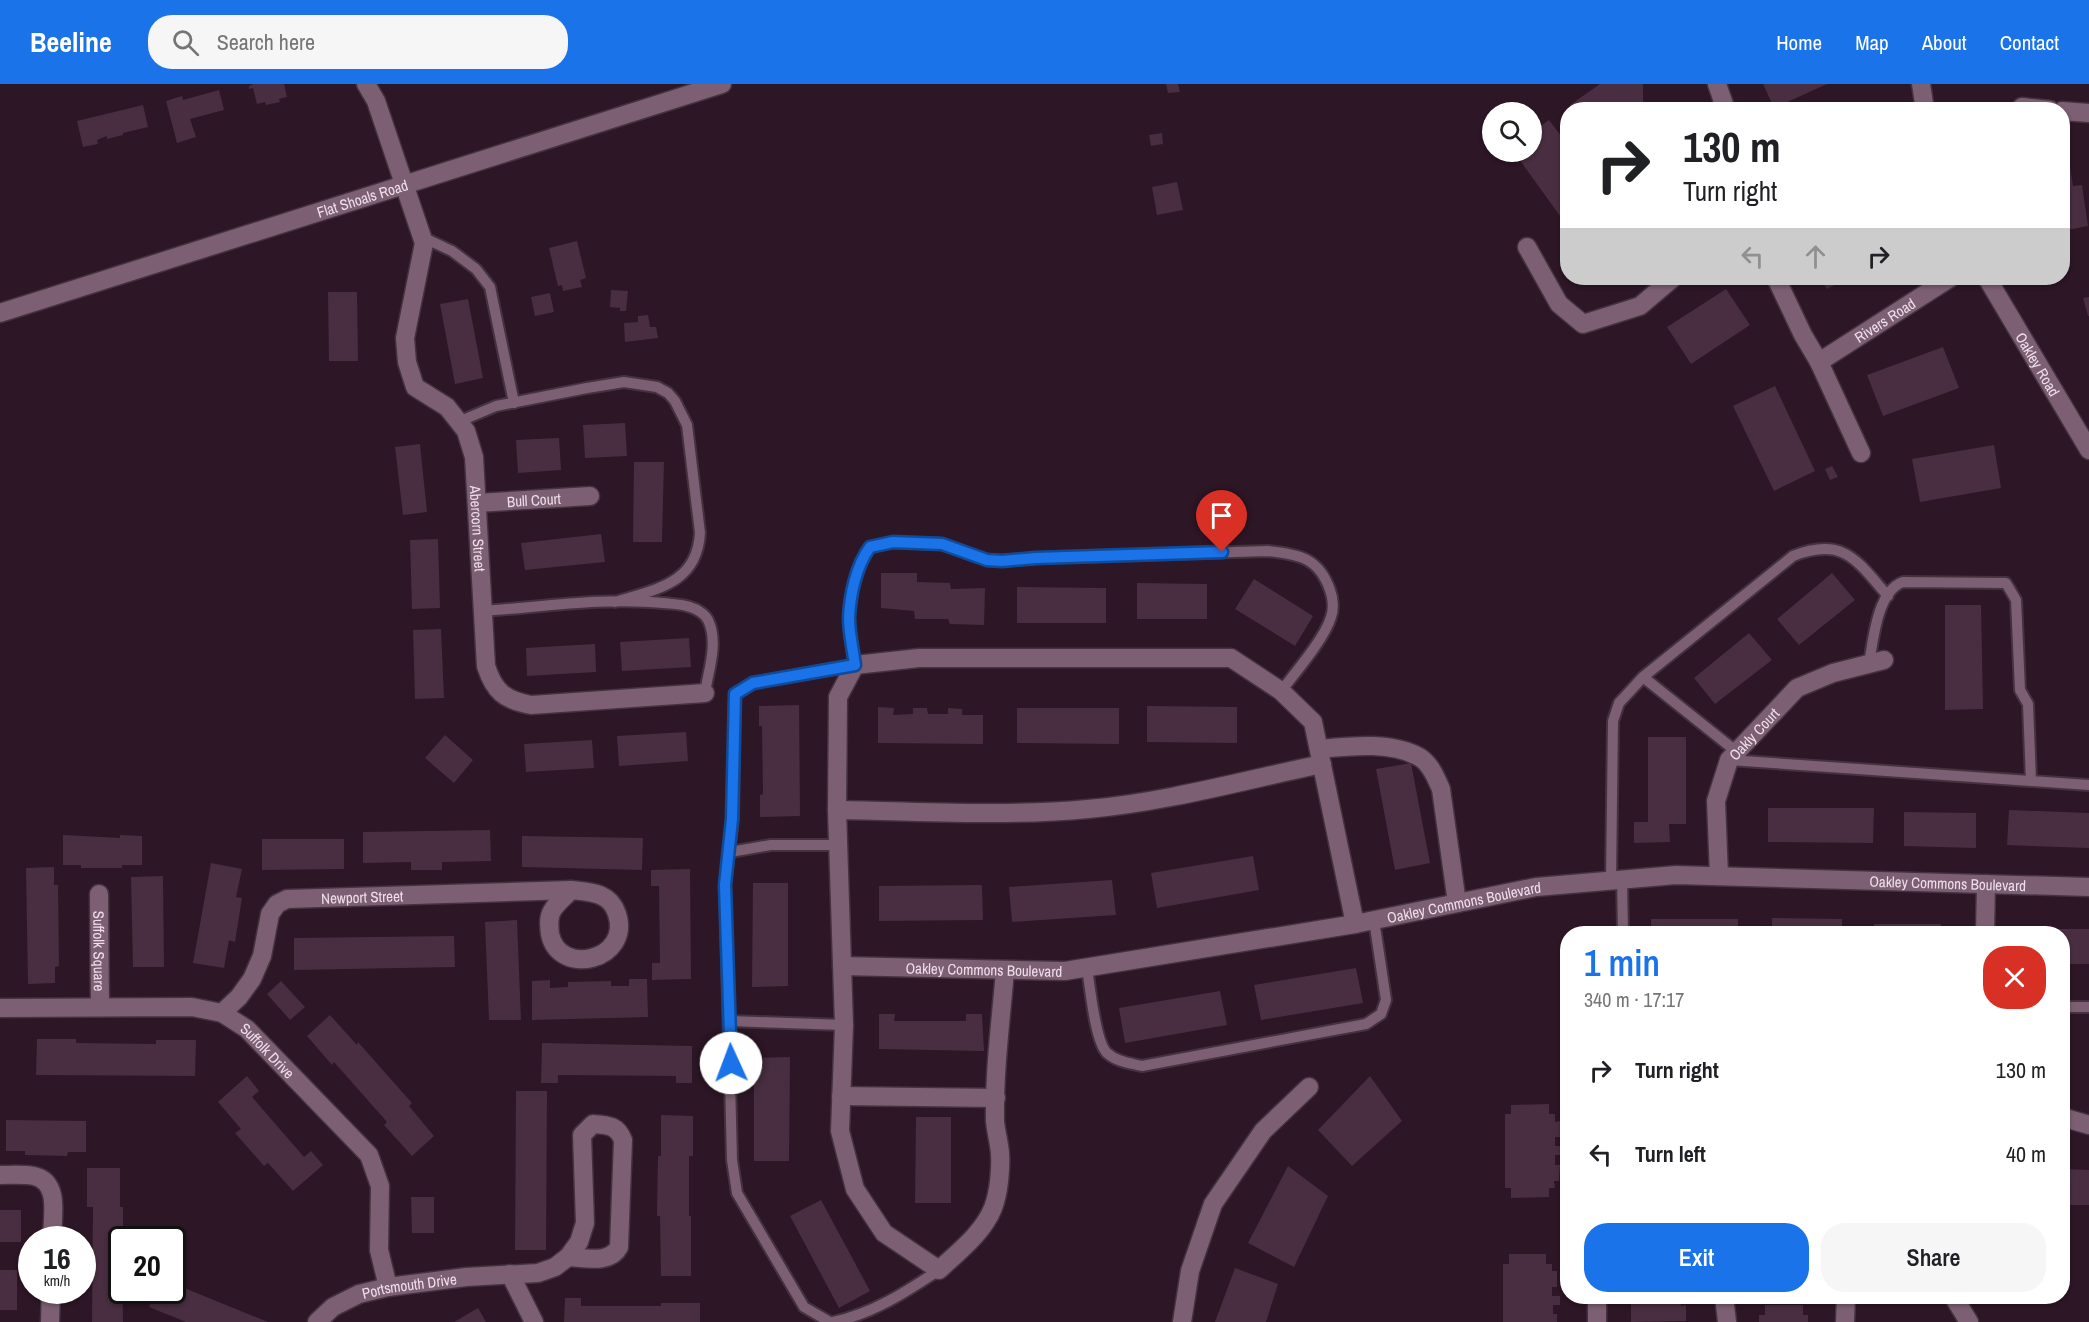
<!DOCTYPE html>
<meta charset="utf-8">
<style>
body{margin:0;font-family:"Archivo Narrow",sans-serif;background:#f6f6f6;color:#202124;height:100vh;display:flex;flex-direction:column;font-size:22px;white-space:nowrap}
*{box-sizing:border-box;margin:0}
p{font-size:20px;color:#757577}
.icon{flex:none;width:33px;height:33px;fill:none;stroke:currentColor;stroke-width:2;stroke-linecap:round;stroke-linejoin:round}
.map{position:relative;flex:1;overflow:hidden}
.side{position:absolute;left:1560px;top:842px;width:510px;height:378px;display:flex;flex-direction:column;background:#fff;border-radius:24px;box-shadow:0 2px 4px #0004}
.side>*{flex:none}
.top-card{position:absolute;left:1560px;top:18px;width:510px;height:183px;border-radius:24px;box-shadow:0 2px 4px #0004;background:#fff;color:#202124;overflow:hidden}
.buttons{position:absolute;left:1482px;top:18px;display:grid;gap:12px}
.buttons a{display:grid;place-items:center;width:60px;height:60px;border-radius:50%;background:#fff;box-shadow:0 2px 4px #0004;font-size:30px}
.speed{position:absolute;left:18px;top:1142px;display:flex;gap:12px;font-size:30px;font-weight:700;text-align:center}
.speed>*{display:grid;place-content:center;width:78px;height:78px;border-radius:50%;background:#fff;box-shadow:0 2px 4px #0004;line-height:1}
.speed small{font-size:15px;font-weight:400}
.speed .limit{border:3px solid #111;border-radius:9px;background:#fff;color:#111}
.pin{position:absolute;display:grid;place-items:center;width:51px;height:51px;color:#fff;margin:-62px -26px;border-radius:50% 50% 50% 0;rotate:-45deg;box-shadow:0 0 6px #0007}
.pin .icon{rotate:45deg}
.me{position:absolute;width:66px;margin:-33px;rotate:358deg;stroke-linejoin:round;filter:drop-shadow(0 0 4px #0008)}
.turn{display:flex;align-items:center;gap:21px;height:126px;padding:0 24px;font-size:27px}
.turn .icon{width:78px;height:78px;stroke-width:2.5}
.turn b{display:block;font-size:42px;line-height:51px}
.lanes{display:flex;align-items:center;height:57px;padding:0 24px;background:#0003;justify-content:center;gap:30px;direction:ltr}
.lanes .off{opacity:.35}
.round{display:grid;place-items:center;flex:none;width:63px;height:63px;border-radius:24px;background:#f6f6f6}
.headline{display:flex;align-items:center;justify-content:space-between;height:102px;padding:0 24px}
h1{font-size:36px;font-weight:600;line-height:45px;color:#1a73e8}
.button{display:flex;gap:12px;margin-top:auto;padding:12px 24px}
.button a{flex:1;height:69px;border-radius:24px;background:#1a73e8;color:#fff;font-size:24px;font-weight:600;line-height:69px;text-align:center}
.button a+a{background:#f6f6f6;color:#202124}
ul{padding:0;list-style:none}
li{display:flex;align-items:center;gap:18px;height:84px;padding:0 24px}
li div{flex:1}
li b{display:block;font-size:22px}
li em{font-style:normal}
header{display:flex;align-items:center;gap:36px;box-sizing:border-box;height:84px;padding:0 30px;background:#1a73e8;color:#fff}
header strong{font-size:28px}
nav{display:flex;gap:33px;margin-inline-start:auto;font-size:21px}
.search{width:420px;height:54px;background:#f6f6f6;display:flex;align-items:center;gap:15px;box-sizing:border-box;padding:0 21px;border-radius:24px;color:#757577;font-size:22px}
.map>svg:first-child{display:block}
</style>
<header>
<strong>Beeline</strong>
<div class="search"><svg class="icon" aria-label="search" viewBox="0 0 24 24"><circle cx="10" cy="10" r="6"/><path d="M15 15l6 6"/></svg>Search here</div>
<nav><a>Home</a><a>Map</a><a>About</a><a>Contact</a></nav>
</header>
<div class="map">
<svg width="2089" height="1238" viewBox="0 0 2089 1238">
<rect width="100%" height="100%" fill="#2d1626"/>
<path fill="#482e40" d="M253,0H284L287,13L279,15L280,18L266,21L265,18L257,20L253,4L249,5V2Z
M1166,0H1178L1180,8L1168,9Z
M1600,0H1643V26H1573L1570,21Z
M1763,0H1827L1774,24Z
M219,6L224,26L190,35L196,53L177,59L166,17L182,12L183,16Z
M143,21L148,43L123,49V51L107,55V52L97,56L98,60L83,63L77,37Z
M1549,36L1568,61V126L1560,132L1514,68H1532V48Z
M1162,49L1163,60L1151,62L1149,51Z
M2062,64H2067L2073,102L2082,101L2088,142L2062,147Z
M1177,98L1183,126L1157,131L1152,103Z
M577,157L586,194L580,196L582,203L563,207L562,201L558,202L549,164Z
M1820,194H1847L1827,205Z
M1726,205L1750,241L1691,280L1667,243Z
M611,206L628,207L626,227H620V224L610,223Z
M328,208H357L358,277H329Z
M550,209L554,228L535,232L531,213Z
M2089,213V232H2088L2083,214Z
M468,215L483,294L455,300L440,220Z
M648,231L650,243H656L658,254L625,258L624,239L638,238V232Z
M1943,263L1959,304L1883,332L1867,291Z
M1775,302L1815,387L1774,407L1733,322Z
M625,339L627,372L585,374L583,341Z
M559,354L561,386L518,389L516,356Z
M420,360L427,428L403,431L395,363Z
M1994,361L2001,404L1920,418L1912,375Z
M634,378H664L662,458H633Z
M1832,382L1838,393L1830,396L1825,385Z
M601,450L605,478L525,486L521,459Z
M438,455L440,524L412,525L410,456Z
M881,489H917V498L950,499L951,505L985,504L984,541L950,540L948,535H915L914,527L881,524Z
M1832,489L1855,516L1799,561L1777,535Z
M1254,495L1313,532L1295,562L1235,525Z
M1137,499L1207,500V535H1137Z
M1017,503L1106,504V539H1017Z
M1945,521H1981L1983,625L1945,626Z
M441,545L444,614L415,615L413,546Z
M1749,549L1772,576L1715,620L1694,594Z
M689,554L691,583L622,587L620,558Z
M595,560L596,588L527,592L526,564Z
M799,621L800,732L760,733V711L763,710L762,642H759V622Z
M1147,622L1237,623V659L1147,658Z
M878,623L894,624L893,631L913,630V624H927L928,630H948V624L962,625V631H983V660L878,659Z
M1017,624H1119V660L1017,659Z
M686,648L688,677L619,682L617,652Z
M445,651L473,676L454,699L425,674Z
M1648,653H1686V740H1669L1670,758L1634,759V738H1648Z
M592,656L594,684L526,688L524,660Z
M1411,679L1430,779L1395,786L1376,685Z
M1768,724H1874L1873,759L1768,758Z
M2009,726L2089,729V764L2007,761Z
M1904,728L1976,729V764L1904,762Z
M490,746L491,777L442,778V786H411V778L363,779V748Z
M63,751L120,754V751L142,752V781H122V784H81V781H63Z
M522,752L643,754L642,786L522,783Z
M262,755H344V785L262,786Z
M1253,772L1259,806L1157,824L1151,789Z
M211,779L242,785L236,813L242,814L235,858L229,856L224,884L193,879Z
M54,783V801H58L59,882L55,883V899L28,900L26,784Z
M690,785L691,895L652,896V879H660L659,802H651V786Z
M163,792L164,883H133L131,793Z
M1112,796L1116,831L1012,838L1009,803Z
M753,799H788V902L752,903Z
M982,801L983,836L879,837V802Z
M1772,834L1842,835V849H1772Z
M1651,835H1738V849H1651Z
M517,836L521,936H489L485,838Z
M1874,840H1941V849H1874Z
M2027,845H2089V880H2062V849H2027Z
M454,852L455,883L294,886V854Z
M1356,884L1363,919L1261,936L1254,901Z
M629,895H647L648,933L532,936V897L550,896V904L568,903V898L611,897V902H629Z
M281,897L305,923L290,936L267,910Z
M1220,907L1227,941L1125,959L1119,924Z
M879,930H895L894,937H966V930H982L984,967L879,965Z
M330,931L357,961L358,958L412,1019L409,1022L434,1052L412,1072L384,1041L387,1038L334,978L332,981L307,952Z
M37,955H76V959L156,960V956H196L195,992L36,991Z
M542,959L692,962V999H676V992L558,991V999H541Z
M790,973L789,1077H754V974Z
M247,992L259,1007L252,1013L304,1073L311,1067L323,1081L293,1107L268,1079L264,1082L235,1049L241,1045L218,1018Z
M1370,992L1402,1037L1352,1082L1318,1046Z
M516,1007H547L546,1166H515Z
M1549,1020V1030H1555V1038L1560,1037V1053H1555V1062H1563V1071H1555V1081H1560L1559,1097H1554L1555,1104H1549V1113L1511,1114V1104H1505V1030H1511V1021Z
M661,1031L693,1032V1072H689V1132H691V1192H661L660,1132H657L658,1072H661Z
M916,1033H951V1119H915Z
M6,1036L86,1037V1068H68L67,1072L25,1071V1067H6Z
M1288,1082L1328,1112L1294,1183L1248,1159Z
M87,1084H120V1123H123V1155H122L123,1238H92L93,1123H87Z
M2062,1085L2089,1086V1121H2062Z
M411,1113H434V1149H412Z
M821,1116L870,1207L839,1224L790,1132Z
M0,1126H21V1158H0Z
M1509,1170H1546V1180H1552V1187H1557V1203H1552V1212H1560V1221H1553V1230H1557V1238H1503V1180H1509Z
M1235,1184L1278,1200L1266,1238H1215Z
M0,1186H17V1226H0Z
M172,1199L268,1238H186L149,1223L156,1206H172Z
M1637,1212H1675V1214H1681V1222L1686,1221V1237L1631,1238V1214H1637Z
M565,1214H581V1222H661V1219H700V1238H564Z
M1765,1221H1803V1231H1808V1238H1759V1231H1765Z
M478,1224L486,1238H454Z"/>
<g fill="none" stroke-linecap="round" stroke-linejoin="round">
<g stroke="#44323f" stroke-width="14">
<path id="service" d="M422,153L452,167L476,185L490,203L514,319
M458,338L496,322L587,304L624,298L657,303L668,309L675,317L687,341L700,449C697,500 656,505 615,518
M483,527C542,523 604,513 663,519C672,520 682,520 690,523C697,525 705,530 708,536C719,559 708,587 705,609
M1869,580C1873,557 1877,507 1903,498L2006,499L2016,516L2020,606L2028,620L2031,697
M1643,593L1737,668
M1729,676L2089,701
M730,768L771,761H838
M1611,796L1613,637L1619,619L1643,593L1793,472C1844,452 1857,477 1888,512
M1622,796L1623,849
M1087,884C1090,902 1095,958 1107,969C1117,978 1130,979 1142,982L1366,940L1381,930L1386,916L1374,836
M2062,923H2089
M730,937L844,941
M830,1238L804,1223L737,1109L732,1076L725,801L733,735L735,610L753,599L855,581C853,566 849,549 849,534C850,511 856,482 870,463L893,458L942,460L987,476L1003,477L1036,474L1268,467C1299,470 1319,474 1330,506C1333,514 1334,525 1331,533C1325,554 1295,589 1281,607
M833,1238C872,1230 906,1208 939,1186"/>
</g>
<g stroke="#44323f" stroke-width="21">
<g id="minor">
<path id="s1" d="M366,0L376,17L424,159L405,254L407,278L415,303L447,323L466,347L474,373L486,582C494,607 504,616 531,621L705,609"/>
<path d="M1717,0L1726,26"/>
<path d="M1921,0L1925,26"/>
<path d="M2022,23L2050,26"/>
<path d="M2062,27L2089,29"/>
<path d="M1527,163L1559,220L1583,240L1640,222L1673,194"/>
<path d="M1776,194L1803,251L1819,278L1861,369"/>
<path id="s2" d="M1987,194L2089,366"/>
<path id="s3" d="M1819,278L1950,194"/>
<path id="s4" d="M477,419L590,412"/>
<path d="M1319,665C1350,662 1393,657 1421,674C1431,681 1436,694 1441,705L1457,819"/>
<path d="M837,726C920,727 1005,733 1088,725C1167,718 1245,696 1322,680"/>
<path id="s5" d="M1719,792L1716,717L1729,676L1797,604L1833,589L1884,576"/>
<path d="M571,806C590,808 610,808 617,830C632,876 559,894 550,850C549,842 548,834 552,827C556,819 566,812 571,806Z"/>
<path id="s6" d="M99,810L100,923"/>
<path d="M1985,849L1986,800"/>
<path id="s7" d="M842,882L1065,887L1355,840L1536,803L1676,791L2089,803"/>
<path d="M1005,886C1001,936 994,987 995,1037C996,1048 999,1058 1000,1069C1001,1085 999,1108 993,1124C983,1149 958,1168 939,1186L884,1149L855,1105L840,1047L844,941L837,726L838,613L855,581L919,574H1231L1281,607L1313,638L1355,840"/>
<path id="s8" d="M0,924L192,923L222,929L247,945L369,1071L380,1102L379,1166L388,1203"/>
<path id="s9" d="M222,929L239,913L252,895L262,872L270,830L277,820L287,815L571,806"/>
<path d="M841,1012L996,1014"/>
<path d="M2062,1033L2089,1041"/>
<path d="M593,1040C608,1041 617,1041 623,1056L619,1163C610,1180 586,1174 568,1173L579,1158L585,1139L582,1051Z"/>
<path d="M0,1091C11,1091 23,1090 34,1092C61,1098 52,1134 52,1155"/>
<path d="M510,1190L534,1238"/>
<path d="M1597,1212V1238"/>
<path d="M1724,1212L1727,1238"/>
<path d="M1953,1212L1969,1238"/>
<path d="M50,1238L51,1206"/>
<path id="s10" d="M317,1238L333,1223L359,1210L388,1203L466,1193L538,1189L555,1183L568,1173"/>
<path d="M1182,1238L1190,1187L1213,1120L1263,1047L1309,1003"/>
<path d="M1845,1238L1846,1212"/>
</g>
</g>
<g stroke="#44323f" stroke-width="21">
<g id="tertiary">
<path id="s11" d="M0,229L722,0"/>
</g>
</g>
<use href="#service" stroke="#7c5f72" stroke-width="10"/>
<use href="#minor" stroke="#7c5f72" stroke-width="18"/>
<use href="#tertiary" stroke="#7c5f72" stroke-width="18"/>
</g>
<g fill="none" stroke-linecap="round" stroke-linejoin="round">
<g stroke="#114b97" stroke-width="15">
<path id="route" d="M731,979L725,801L732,735L735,610L753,599L855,581C853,566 849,549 849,534C850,511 856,482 870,463L893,458L942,460L987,476L1002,477L1036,474L1222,468"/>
</g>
<use href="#route" stroke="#1a73e8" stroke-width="10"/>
</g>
<g text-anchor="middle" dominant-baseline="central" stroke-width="4.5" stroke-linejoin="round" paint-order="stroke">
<g font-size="15" fill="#efdee9" stroke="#2d1626">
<text stroke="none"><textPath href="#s11" startOffset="380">Flat Shoals Road</textPath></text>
<text stroke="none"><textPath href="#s3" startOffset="78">Rivers Road</textPath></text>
<text stroke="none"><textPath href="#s2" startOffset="100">Oakley Road</textPath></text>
<text stroke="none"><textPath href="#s4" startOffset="57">Bull Court</textPath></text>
<text stroke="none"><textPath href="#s1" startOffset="484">Abercorn Street</textPath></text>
<text stroke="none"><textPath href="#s5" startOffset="154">Oakly Court</textPath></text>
<text stroke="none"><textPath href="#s7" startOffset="1114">Oakley Commons Boulevard</textPath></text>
<text stroke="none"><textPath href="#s9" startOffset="212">Newport Street</textPath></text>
<text stroke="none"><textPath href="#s7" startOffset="628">Oakley Commons Boulevard</textPath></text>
<text stroke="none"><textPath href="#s6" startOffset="57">Suffolk Square</textPath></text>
<text stroke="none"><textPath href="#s7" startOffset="142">Oakley Commons Boulevard</textPath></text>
<text stroke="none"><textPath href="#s8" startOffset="282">Suffolk Drive</textPath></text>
<text stroke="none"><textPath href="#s10" startOffset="102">Portsmouth Drive</textPath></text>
</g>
</g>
</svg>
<div class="buttons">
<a><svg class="icon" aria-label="search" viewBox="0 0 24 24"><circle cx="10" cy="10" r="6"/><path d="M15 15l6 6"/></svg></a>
</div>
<div class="speed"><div>16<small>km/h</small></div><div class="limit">20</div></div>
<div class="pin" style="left:1222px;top:468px;background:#d93025"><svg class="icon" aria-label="arrive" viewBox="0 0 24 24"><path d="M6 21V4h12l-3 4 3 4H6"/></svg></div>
<svg class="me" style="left:731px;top:979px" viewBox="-20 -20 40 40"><circle r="19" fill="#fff"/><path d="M0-13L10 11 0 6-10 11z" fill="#1a73e8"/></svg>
<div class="top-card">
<div class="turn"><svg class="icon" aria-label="right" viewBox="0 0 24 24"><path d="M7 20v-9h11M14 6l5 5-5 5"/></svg><div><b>130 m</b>Turn right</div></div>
<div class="lanes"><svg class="icon off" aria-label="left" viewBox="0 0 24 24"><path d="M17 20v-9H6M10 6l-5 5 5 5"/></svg><svg class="icon off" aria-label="ahead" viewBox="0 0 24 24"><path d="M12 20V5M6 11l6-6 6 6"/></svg><svg class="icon" aria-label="right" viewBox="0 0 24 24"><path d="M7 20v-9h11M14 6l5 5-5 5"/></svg></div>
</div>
<section class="side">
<div class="headline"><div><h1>1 min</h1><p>340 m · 17:17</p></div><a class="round" style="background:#d93025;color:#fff"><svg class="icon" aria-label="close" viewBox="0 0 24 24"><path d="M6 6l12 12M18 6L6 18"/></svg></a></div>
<ul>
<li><svg class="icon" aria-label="right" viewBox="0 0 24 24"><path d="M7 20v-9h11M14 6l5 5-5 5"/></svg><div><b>Turn right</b></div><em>130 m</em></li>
<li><svg class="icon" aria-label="left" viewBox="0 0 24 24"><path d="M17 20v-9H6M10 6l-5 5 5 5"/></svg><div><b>Turn left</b></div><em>40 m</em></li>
</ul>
<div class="button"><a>Exit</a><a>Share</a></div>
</section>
</div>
